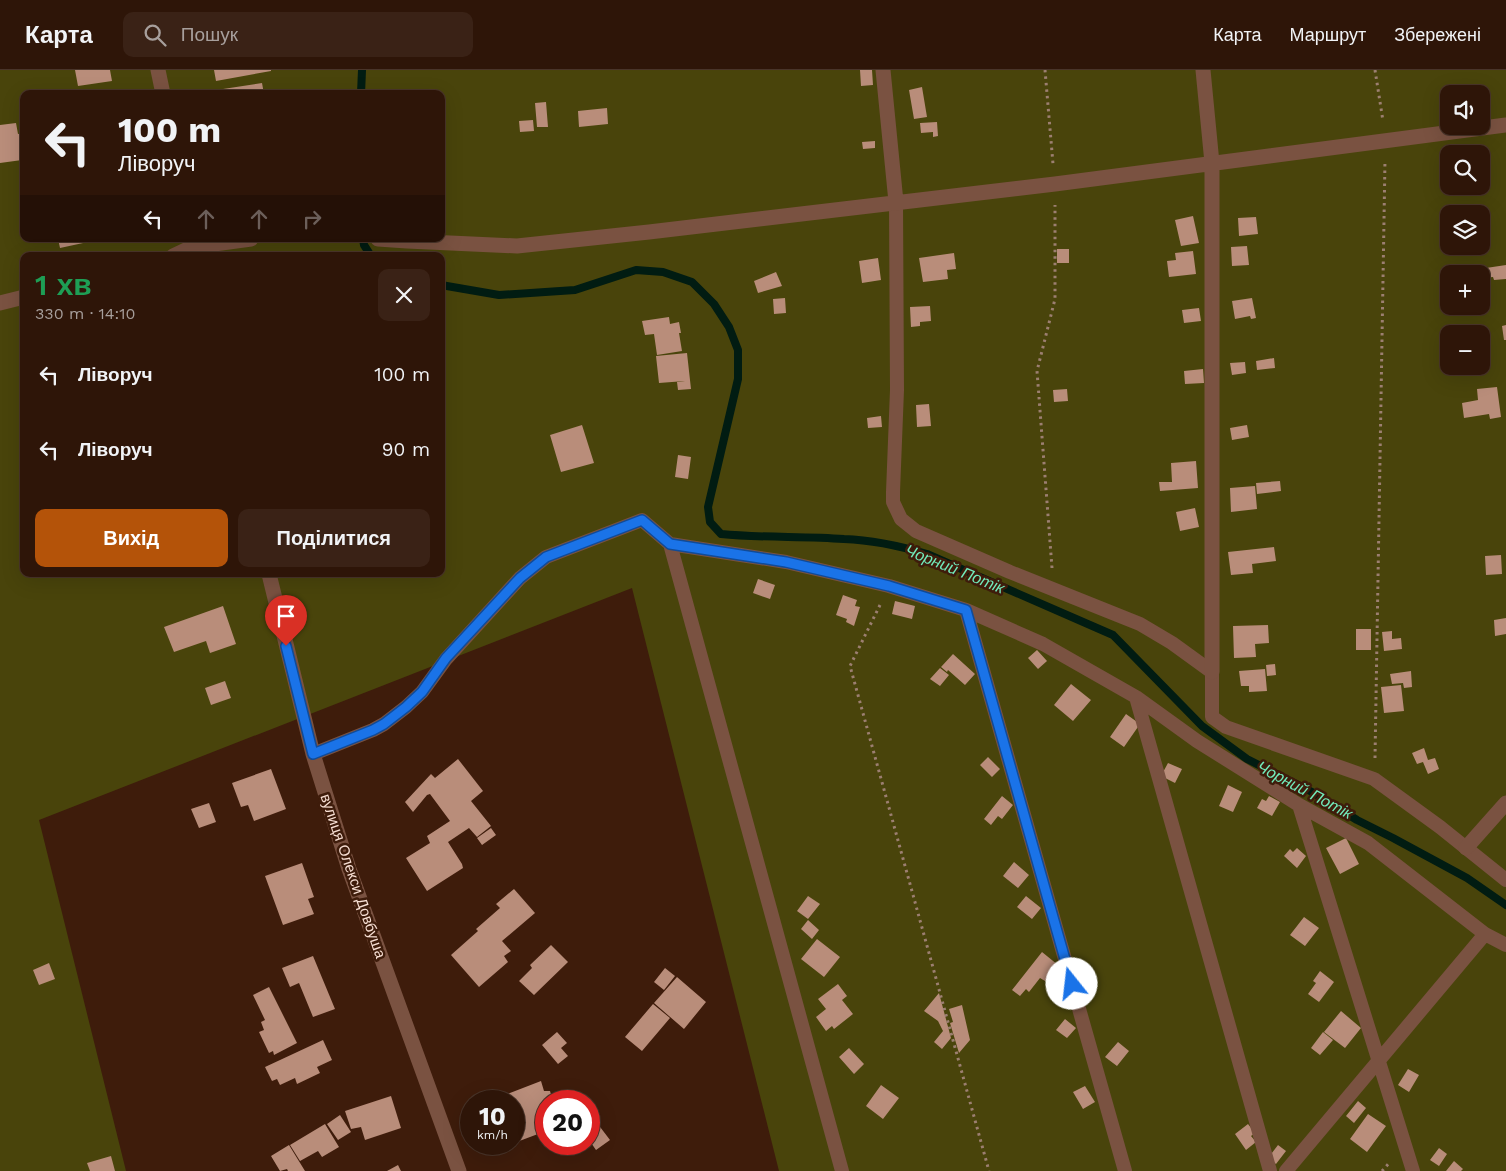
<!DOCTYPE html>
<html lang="uk">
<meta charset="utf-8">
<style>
body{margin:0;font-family:"Work Sans",sans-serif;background:#3a2216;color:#f1f3f6;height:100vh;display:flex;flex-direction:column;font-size:19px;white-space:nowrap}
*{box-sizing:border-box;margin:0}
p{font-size:16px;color:#a79f9c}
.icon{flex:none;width:28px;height:28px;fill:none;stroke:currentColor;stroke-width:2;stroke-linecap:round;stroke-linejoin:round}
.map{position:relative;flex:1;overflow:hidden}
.panel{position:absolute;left:20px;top:182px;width:425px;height:325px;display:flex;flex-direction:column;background:#2e1508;border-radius:10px;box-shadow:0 5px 20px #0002,0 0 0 1px #493429}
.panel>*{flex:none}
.banner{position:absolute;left:20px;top:20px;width:425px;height:152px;border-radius:10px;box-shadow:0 5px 20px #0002,0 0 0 1px #493429;background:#2e1508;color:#f1f3f6;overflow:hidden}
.buttons{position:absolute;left:1440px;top:15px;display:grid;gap:10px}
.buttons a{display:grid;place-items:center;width:50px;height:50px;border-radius:10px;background:#2e1508;box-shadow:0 5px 20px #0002,0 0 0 1px #493429;font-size:25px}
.speed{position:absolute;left:460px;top:1020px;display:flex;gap:10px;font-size:25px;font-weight:700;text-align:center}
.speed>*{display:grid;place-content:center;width:65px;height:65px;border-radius:50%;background:#2e1508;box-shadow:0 5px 20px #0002,0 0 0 1px #493429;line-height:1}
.speed small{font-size:12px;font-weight:400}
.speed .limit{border:8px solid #d22;background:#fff;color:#111}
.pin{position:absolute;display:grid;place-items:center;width:42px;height:42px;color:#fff;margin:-51px -21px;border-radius:50% 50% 50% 0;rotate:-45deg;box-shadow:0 0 5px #0007}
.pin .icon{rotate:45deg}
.me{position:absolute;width:55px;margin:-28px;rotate:344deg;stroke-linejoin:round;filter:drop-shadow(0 0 4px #0008)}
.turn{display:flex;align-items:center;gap:18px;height:105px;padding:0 15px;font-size:22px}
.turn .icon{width:65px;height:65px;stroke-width:2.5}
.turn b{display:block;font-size:35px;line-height:42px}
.lanes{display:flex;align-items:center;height:48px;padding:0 15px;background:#0003;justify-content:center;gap:25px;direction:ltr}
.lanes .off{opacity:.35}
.round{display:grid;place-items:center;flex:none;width:52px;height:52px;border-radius:10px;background:#3a2216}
.headline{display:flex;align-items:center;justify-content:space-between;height:85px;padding:0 15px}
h1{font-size:30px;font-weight:600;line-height:38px;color:#1e9e55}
.button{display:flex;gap:10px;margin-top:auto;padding:10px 15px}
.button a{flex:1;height:58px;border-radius:10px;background:#b45309;color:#fff;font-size:20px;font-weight:600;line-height:58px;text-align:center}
.button a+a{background:#3a2216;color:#f1f3f6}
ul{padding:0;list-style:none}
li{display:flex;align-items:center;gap:15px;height:75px;padding:0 15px}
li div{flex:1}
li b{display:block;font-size:19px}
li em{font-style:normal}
header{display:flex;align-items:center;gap:30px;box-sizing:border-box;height:70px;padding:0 25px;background:#2e1508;border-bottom:1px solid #493429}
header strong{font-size:24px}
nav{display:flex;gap:28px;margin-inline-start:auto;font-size:18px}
.search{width:350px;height:45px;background:#3a2216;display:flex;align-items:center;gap:12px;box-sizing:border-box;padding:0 18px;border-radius:10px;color:#a79f9c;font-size:19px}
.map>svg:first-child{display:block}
</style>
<header>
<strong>Карта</strong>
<div class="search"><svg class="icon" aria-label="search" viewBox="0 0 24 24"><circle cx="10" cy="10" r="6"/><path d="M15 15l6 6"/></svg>Пошук</div>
<nav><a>Карта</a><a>Маршрут</a><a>Збережені</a></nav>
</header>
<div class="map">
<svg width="1506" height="1101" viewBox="0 0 1506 1101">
<rect width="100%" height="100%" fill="#3e1c0b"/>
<path fill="#49440b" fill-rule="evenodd" d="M0,0H1506V1101H779L632,518L39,750L126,1101H0ZM24,24H441V169H24ZM1449,24H1481V56H1449ZM1449,84H1481V116H1449ZM1449,144H1481V176H1449ZM24,186H441V504H24ZM1449,204H1481V236H1449ZM1449,264H1481V296H1449Z"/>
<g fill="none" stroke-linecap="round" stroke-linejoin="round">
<path stroke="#011c12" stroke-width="8" d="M361,24L362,0
M363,169L364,175L371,186
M441,215L499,225L575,220L636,200L663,202L692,212L714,234L729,257L738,280V309L708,437L710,452L721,464C762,468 803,466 844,469C872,470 900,476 927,484L1113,565L1202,656L1247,689L1314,723L1357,750L1393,768L1467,808L1506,835"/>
</g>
<path fill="#b98d7a" d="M75,0H110L112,11L78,16Z
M214,0H271V1L216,11Z
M860,0H872L873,15L861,16Z
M262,13L264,24H224L223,19Z
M922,17L927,47L914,49L909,20Z
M546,32L548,57H537L535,33Z
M607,38L608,54L579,57L578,41Z
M533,50L534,61L520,62L519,51Z
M937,52L938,66L933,67V62L921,63L920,53Z
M16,53L18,64L24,63V77L20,78L22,90L0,93V55Z
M875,71V78L863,79L862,72Z
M1193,146L1199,173L1181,176L1175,150Z
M1256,147L1258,164L1239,166L1238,148Z
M58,169H97V170L60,178Z
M1247,176L1249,195L1232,196L1231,177Z
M1057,179H1069V193H1057Z
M1193,181L1196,204L1169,207L1167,191L1176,190L1175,183Z
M954,183L956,199L947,200L948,209L923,212L919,188Z
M878,188L881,210L862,213L859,191Z
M1506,195V209L1494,210L1493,207L1483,208L1481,204H1466V201Z
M776,202L782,216L758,223L754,211Z
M785,228L786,243L774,244L773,229Z
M1252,228L1256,248L1251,249L1250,246L1235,249L1232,231Z
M930,236L931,251L920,252V256L911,257L910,237Z
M1199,238L1201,251L1184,253L1182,240Z
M669,247L670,254L679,252L681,263H679L682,281L657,285L654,264L645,265L642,251Z
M1506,255V270H1504L1502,256Z
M687,283L691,319L678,320L677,312L685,311L659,313L656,286Z
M1274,288L1275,298L1257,300L1256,291Z
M1245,292L1246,303L1232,305L1230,293Z
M1203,299L1204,313L1185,314L1184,301Z
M1497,317L1501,347L1490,349L1489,344L1464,348L1462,333L1478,330L1477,319Z
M1067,319L1068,331L1054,332L1053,320Z
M929,334L931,356L917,357L916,335Z
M881,346L882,357L868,358L867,348Z
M582,355L594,393L561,402L550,365Z
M1247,355L1249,367L1232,370L1230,358Z
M678,385L691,387L688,409L675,407Z
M1196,391L1198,418L1160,421L1159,412H1172L1171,393Z
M1280,411L1281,421L1257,424L1256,413Z
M1255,416L1257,439L1231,442L1230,418Z
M1195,438L1199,457L1180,461L1176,442Z
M1274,477L1276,491L1252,494L1253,503L1231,505L1228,482Z
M1501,485L1502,504L1486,505L1485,486Z
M758,509L775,515L770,529L753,523Z
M843,525L857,530L855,536L860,537L854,556L846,552L847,549L836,545Z
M895,531L915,536L912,549L892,544Z
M223,536L236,574L210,583L206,571L174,582L164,557Z
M1506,548V564L1495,566L1494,550Z
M1268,555L1269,573L1255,574L1256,587L1234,588L1233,556Z
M1356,559H1371V580H1356Z
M1392,561V569L1401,568L1402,579L1384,581L1382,562Z
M1037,580L1047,591L1038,599L1028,588Z
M953,584L975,604L965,615L948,600L947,602L941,597Z
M1275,594L1276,605L1267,606L1266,595Z
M940,598L949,605L940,616L930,609Z
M1265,599L1267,621L1249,622V616H1241L1239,601Z
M1411,601L1412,617L1404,618L1403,613L1392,614L1390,604Z
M225,611L231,628L211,635L205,618Z
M1071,614L1091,630L1073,651L1054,635Z
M1401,615L1404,641L1384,643L1381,617Z
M1126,644L1140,654L1124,677L1110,667Z
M1424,678L1428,690L1435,688L1439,699L1428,704L1423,692L1417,694L1412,683Z
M988,687L1000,699L992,707L980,695Z
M458,689L483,721L471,731L491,756L477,767L469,758L448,772L462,794L463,798L427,821L406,788L430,773L427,766L450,751L430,724L427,725L413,742L405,732L431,704L435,708Z
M1168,693L1182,699L1175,713L1161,706Z
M271,699L286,739L254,751L248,735L241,737L232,713Z
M1228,715L1242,722L1233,742L1219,736Z
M1002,726L1013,735L1002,749L998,746L991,755L984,749Z
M1269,726L1280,732L1272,746L1257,738L1262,729L1266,731Z
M209,733L216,752L199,758L191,739Z
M491,758L496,765L482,775L477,768Z
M1346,768L1359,794L1340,804L1326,778Z
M1297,778L1306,786L1297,798L1284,786L1290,779L1293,782Z
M1014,792L1029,805L1018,818L1003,806Z
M302,793L314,827L308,829L314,844L283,855L265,806Z
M514,819L535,843L502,871L511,881L504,886L508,892L479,917L451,885L478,861L476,859L500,838L496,834Z
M808,826L820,834L808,849L797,841Z
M1026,826L1041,838L1032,849L1017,837Z
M1304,847L1319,858L1305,876L1290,865Z
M808,850L819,860L812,869L801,859Z
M817,869L840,887L824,907L801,889Z
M551,875L568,892L534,925L519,911L532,898L530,895Z
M1042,882L1058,895L1045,911L1040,908L1029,922L1026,919L1020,926L1012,920Z
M313,886L335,939L313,947L299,913L290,917L282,898Z
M49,893L55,909L39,915L33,900Z
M665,898L675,906L664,920L654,912Z
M1320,901L1334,912L1319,932L1308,924L1316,913L1313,911Z
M677,907L706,932L684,959L654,933Z
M838,914L847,926L842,930L853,944L834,959L832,956L826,961L816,947L826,939L818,929Z
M269,917L297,973L274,985L273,981L269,983L259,962L264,960L261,952L265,950L253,925Z
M939,923L951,968L942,979L934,972L943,961L938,951L924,941Z
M653,934L670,948L642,981L625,967Z
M962,935L970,970L959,983L950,953L953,952L949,939Z
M1341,941L1361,958L1345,978L1324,962Z
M1065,949L1076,958L1067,968L1056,960Z
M557,962L567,973L561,978L568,986L558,994L542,975Z
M1323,962L1333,970L1320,985L1311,978Z
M323,970L332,990L317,997L320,1003L297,1014L295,1008L280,1015L277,1009L272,1011L265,997Z
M1118,972L1129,981L1117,996L1105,987Z
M849,978L864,994L854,1004L839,987Z
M1408,999L1419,1005L1409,1022L1398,1015Z
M541,1011L544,1021H550L552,1028L546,1031V1061L514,1073V1064L517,1062L514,1055V1031H504L502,1026Z
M881,1015L899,1028L883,1049L866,1036Z
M1085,1016L1095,1032L1083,1039L1073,1022Z
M391,1026L401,1058L365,1070L361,1057L351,1059L345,1041Z
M1358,1031L1366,1038L1354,1053L1346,1046Z
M1368,1044L1386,1056L1367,1082L1350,1069Z
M340,1045L351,1062L338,1070L327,1054Z
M591,1045L610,1070L596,1080L589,1070V1047Z
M325,1054L339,1077L322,1087L318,1081L300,1091L290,1075Z
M1248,1054L1255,1063L1251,1066L1256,1072L1246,1080L1235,1064Z
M289,1075L305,1101H288L287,1099L280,1101L271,1086Z
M1278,1075L1286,1081L1276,1094L1268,1088Z
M1439,1078L1447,1084L1439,1096L1430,1090Z
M111,1086L115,1101H90L87,1093Z
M1454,1091L1463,1099L1461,1101H1446Z
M398,1095L401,1101H387Z"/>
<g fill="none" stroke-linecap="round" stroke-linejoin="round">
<path stroke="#9c7f71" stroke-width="3" stroke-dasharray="2.5 4" stroke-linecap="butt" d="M1045,0L1053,94
M1375,0L1383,51
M1052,498L1037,301L1055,229V135
M880,535L850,596L989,1101
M1375,688L1385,90
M1382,1101L1390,1092"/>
<path stroke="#7a5241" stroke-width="14" d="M896,132L897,320L893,422V432L901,449L916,461L1010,502L1140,554L1172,573L1212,602V647L1226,657L1374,709L1440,757L1506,810
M670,474L786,492L889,516L966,540L1125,1101
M966,540L1043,574L1136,627L1197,671L1299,735L1368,773L1485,864L1506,875
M1136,627L1270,1101
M313,684L373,660L384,654L406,637L422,622L446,589L520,508L546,487L642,450L670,474L842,1101
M1299,735L1413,1101
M1286,1101L1485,864"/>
<path stroke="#7a5241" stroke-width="15" d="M158,0L163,24
M883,0L896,132
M1203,0L1212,93V602
M378,169L407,171L517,176L649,162L1055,114L1506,55
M173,186L192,177L251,169
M0,233L24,227
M269,504L313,684L349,799L459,1101
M1466,778L1506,733"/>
</g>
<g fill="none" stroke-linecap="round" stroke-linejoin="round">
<g stroke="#114b97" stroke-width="12">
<path id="route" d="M286,576L313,684L373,660L384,654L406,637L422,622L446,588L520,508L546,487L642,450L670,474L786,492L889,516L966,540L1072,914"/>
</g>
<use href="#route" stroke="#1a73e8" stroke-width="9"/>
</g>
<g text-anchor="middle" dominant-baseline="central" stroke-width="5" stroke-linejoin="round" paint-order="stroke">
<g font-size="15" fill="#f8e0d5" stroke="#3e1c0b">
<text transform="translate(353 806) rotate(71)">вулиця Олекси Довбуша</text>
</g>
<g font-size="16" font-style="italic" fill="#72ebbb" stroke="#3e1c0b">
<text transform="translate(955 499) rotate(22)">Чорний Потік</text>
<text transform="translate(1305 720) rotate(28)">Чорний Потік</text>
</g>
</g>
</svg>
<div class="buttons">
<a><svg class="icon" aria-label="sound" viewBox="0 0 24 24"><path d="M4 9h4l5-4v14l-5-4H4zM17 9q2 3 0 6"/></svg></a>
<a><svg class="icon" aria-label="search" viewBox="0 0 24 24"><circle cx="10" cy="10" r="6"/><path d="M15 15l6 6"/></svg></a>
<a><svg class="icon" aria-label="layers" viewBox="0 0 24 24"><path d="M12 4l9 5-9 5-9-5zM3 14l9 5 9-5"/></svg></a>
<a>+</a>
<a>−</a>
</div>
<div class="speed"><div>10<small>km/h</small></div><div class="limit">20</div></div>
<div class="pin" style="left:286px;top:576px;background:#d93025"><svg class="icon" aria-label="arrive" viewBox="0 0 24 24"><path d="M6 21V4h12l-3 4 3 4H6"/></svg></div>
<svg class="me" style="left:1072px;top:914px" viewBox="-20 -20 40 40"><circle r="19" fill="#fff"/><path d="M0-13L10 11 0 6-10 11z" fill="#1a73e8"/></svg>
<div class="banner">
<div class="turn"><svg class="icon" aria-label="left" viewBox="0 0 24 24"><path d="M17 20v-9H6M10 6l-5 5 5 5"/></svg><div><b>100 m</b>Ліворуч</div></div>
<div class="lanes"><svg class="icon" aria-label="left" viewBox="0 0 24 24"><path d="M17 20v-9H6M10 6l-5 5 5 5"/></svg><svg class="icon off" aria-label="ahead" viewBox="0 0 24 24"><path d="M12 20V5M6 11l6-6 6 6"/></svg><svg class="icon off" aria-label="ahead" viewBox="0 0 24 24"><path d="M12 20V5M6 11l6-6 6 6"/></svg><svg class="icon off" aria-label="right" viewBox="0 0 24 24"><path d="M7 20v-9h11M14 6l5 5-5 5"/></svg></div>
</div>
<section class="panel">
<div class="headline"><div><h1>1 хв</h1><p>330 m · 14:10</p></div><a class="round"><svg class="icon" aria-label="close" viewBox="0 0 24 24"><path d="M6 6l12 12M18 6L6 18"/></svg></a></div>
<ul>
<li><svg class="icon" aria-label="left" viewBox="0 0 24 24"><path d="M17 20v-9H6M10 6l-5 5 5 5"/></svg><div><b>Ліворуч</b></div><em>100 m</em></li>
<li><svg class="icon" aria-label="left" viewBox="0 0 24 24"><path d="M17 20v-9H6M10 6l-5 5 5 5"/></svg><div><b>Ліворуч</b></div><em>90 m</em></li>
</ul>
<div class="button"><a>Вихід</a><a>Поділитися</a></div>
</section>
</div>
